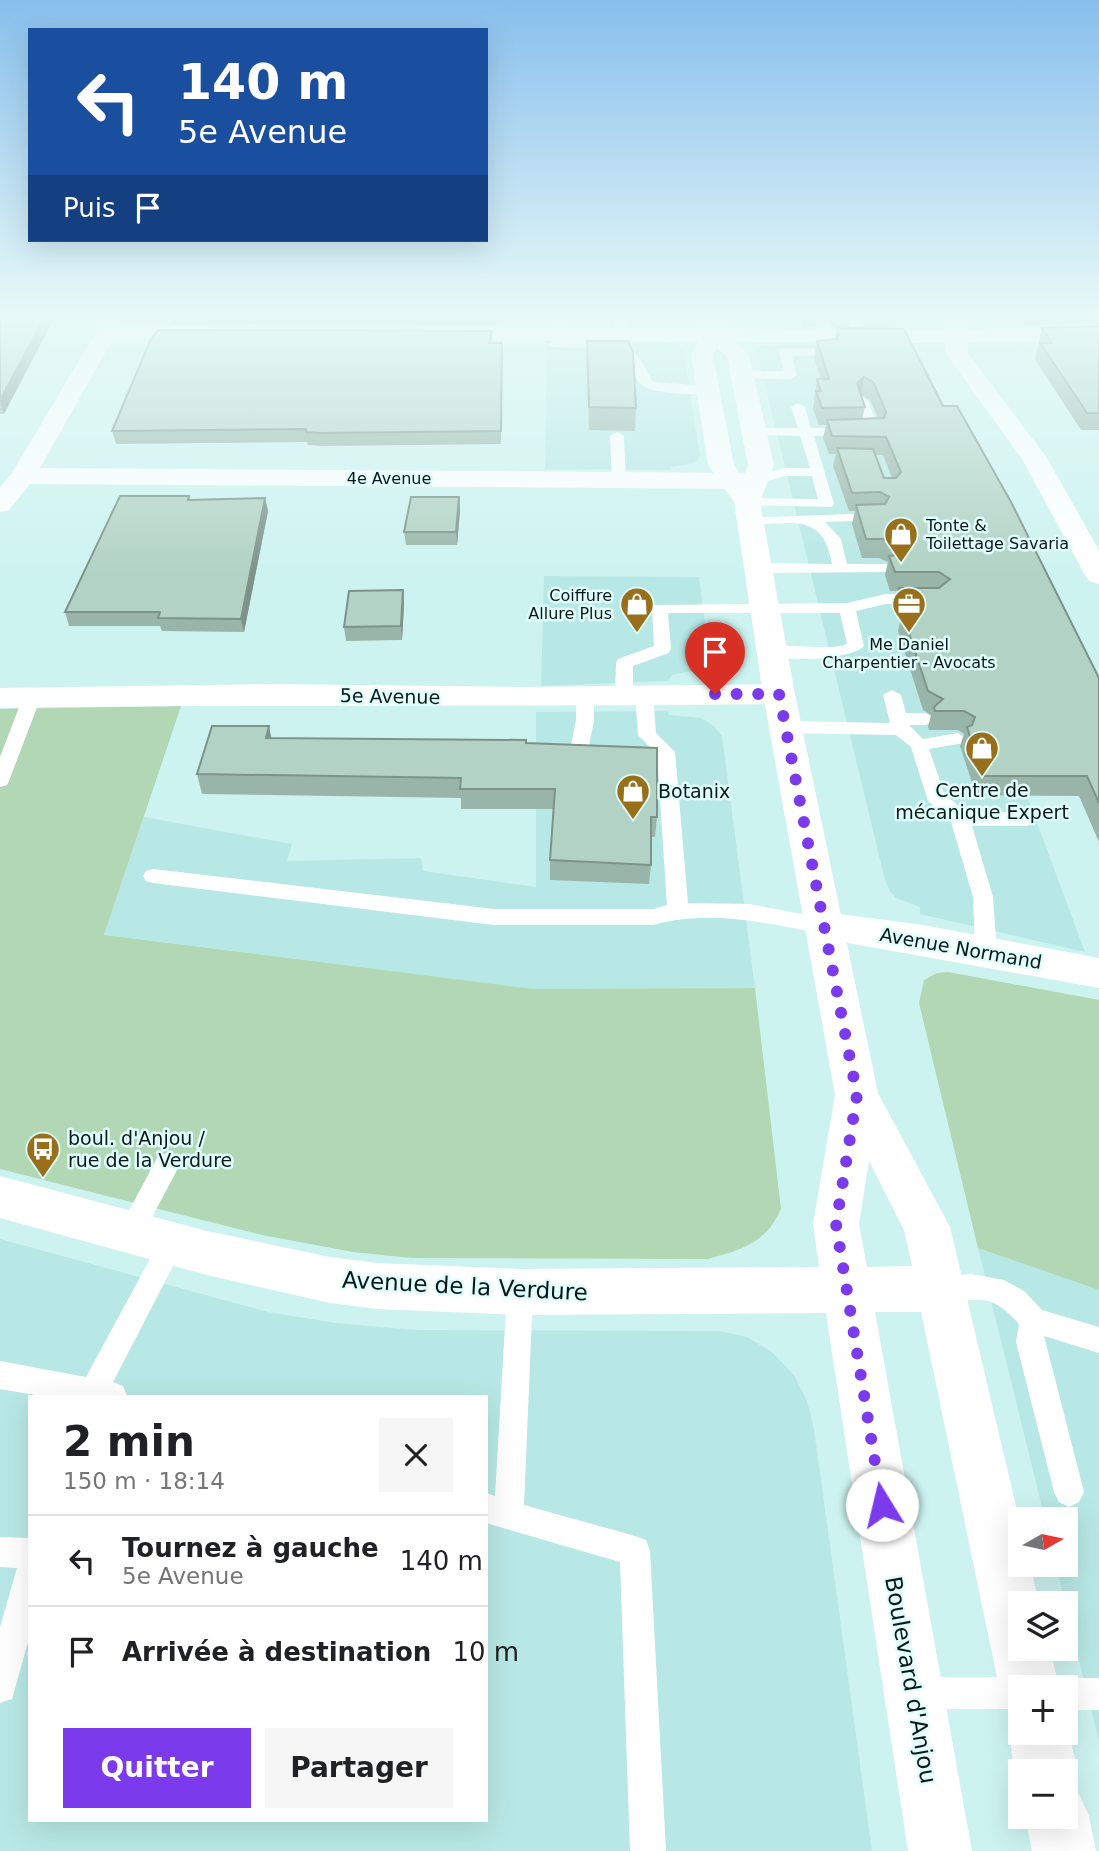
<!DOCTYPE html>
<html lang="fr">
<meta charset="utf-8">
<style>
body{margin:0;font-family:"DejaVu Sans",sans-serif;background:#f6f6f6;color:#202124;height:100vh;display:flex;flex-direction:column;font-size:26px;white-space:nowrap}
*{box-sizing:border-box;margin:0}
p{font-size:23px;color:#757577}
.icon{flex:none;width:38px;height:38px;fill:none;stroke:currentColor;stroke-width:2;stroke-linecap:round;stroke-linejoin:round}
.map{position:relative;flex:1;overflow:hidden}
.panel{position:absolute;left:28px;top:1395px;width:460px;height:427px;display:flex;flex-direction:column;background:#fff;border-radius:0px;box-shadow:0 7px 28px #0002}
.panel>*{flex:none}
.guide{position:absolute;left:28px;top:28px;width:460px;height:214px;border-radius:0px;box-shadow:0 7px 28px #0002;background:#1a4fa0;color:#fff;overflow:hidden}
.needle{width:46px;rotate:81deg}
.fabs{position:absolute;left:1008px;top:1507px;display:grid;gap:14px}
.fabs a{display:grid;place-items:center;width:70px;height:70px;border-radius:0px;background:#fff;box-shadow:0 7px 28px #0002;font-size:35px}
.pin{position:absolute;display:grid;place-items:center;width:60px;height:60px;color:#fff;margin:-72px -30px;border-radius:50% 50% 50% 0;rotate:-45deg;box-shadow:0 0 7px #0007}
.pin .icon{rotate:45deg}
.me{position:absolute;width:77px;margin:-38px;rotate:351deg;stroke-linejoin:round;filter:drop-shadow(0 0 5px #0008)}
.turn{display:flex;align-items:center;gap:24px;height:147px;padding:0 35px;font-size:32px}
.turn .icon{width:91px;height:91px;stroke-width:2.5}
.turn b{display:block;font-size:49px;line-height:60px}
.then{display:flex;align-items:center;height:66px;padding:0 35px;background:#0003;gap:14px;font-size:26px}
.round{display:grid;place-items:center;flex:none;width:74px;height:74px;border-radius:0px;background:#f6f6f6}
.headline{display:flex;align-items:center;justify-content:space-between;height:119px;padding:0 35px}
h1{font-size:42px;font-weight:700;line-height:52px}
.action{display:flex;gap:14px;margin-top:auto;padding:14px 35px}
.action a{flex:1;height:80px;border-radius:0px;background:#7c3aed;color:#fff;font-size:28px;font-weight:700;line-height:80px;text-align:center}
.action a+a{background:#f6f6f6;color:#202124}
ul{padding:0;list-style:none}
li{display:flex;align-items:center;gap:21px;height:91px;padding:0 35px;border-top:2px solid #e0e0e0}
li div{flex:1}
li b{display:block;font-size:26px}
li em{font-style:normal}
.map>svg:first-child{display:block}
</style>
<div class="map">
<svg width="1099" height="1851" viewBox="0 0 1099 1851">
<rect width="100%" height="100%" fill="#cdf3f0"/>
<path fill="#b8e8e5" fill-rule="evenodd" d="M548,315H670L671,319H676L656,327L548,329Z
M748,315H935L936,316L935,320L923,323H764L752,321Z
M547,339L657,341L678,344L683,348L700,455L698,460L691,464L671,467V470L545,469Z
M764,345H852L1026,786L1027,796L1085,952L920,914V907L896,898L890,891L885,880L756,347Z
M544,576L699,577L710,661L706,668L672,675L668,681L541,686Z
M668,711L669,715L701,718L714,726L722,736L755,988L534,989L104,935L144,817L292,844L287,861L421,858L423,871L536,887V712Z
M0,1239L268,1312L336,1323L415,1330L720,1331L747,1337L773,1353L794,1375L807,1401L814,1429L872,1851H0ZM30,1396H486V1820H30Z
M978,1248L1099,1290V1742L1056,1565L1066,1564V1519H1045Z"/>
<path fill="#b1d7b4" d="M181,706L104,935L534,989L755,988L781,1209C766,1243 742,1250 708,1259L412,1258L353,1252L262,1235L0,1169V709Z
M948,972L1099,1000V1290L978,1248L919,1003L924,980L937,973Z"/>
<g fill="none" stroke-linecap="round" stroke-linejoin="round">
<path fill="#fff" fill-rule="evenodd" d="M556,315H568L566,337L556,334Z
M614,315H626V337L616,334Z
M813,315H825L834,336L829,339L834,352L832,355L792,356L797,375L791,379L738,378V372L742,371H784L779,352L781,349L821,348L817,338L822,335Z
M845,315H857L867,336L865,339H857Z
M554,340C582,341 612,337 636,355C644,361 647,375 654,382L708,386L714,390C705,397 659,394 647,388C636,383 632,370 628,360L605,349L550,347L548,344Z
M862,397L868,401L880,431L878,434L814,436L834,504L832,507L742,505L740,502L742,499L747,498L818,499L812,476H785L755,485L750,484V478L784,468H810L800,436L754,435L749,434V428H798L791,407L798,403L805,407L811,428L865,427L856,401Z
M617,432L624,436L626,480L619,484L612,480L610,436Z
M876,513L881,514L883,517L881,520L825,522L841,539L847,564H887L895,569L892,572L757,573L749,568L757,563L832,564C823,512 792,524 750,525L745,524L743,521L745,518Z
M886,594H924L932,599L924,604H886L856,611L864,646C852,660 776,664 764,651C775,639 826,653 847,644L840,613H668L671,649L669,653L633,666V696L630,700L624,701L615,696L616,663L618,659L654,646L652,608L654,605L847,603Z
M644,690L653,695L656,733L675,752L688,903L749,904L823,918L830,920L834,926L830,932L823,934C767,923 709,909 653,925H494L153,883L146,881L143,876L146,871L153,869L494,909H653L667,905L657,754L638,735L635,695Z
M892,690L901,695L906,713H926L935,719L926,725H909L923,739L958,733L967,739L964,743L929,749L944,793L965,812H1026L1033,814L1036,819L1033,824L1026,826H972L993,897L997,952L994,958L986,960L978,958L975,952L973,897L951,822L928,801L911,747L896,735L786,733L777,727L786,721L890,723L883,695Z
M585,691L594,696V720L588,751L579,757L570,751L576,720V696Z
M32,692L41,697L9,781L7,785L0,787V757L23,697Z
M167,1153L176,1156L179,1164L176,1172L140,1240L131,1244L122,1240L118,1232L122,1224L158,1156Z
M172,1231L181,1235L185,1243L113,1382L123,1386L127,1396H41L0,1389V1361L86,1377L163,1235Z
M971,1274L1004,1280L1024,1291L1042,1310L1099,1327V1353L1044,1336L1084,1492L1079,1502L1069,1507L1059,1502L1054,1492L1016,1342L1019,1324C981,1280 968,1312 931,1298L927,1289L931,1280L940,1277Z
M520,1279L529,1283L533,1292L524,1505L635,1536L646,1540L650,1551L666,1851H630L620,1562L486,1523V1493L495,1496L507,1292L511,1283Z
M0,1537L30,1538V1635L12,1699L0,1703V1627L17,1568L0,1567Z
M917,1677H1020L1032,1681L1034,1687H1020V1709H917L905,1705L901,1693L905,1681Z
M1066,1678H1099V1710H1066V1687H1053L1054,1682Z"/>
<path fill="#fff" fill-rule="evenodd" d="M106,315H126L121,326H208L216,328L219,333L216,338L208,340L113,339L40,468L755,473L764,475L768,481L764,487L755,489L30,484L9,510L0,512V487L12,473Z
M942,315H962L965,329L1099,326V340L967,342L968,353L1047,458L1099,550V584L1089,581L1085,575L1022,459L946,354L945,343L440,340L432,338L429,333L432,328L440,326L943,330Z
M266,684L521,687L779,684L790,687L795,694L790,701L779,704C519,707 260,704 0,708V688Z
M823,912L917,924L1099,958V988L809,936L804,926L809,916Z"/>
<path fill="#fff" fill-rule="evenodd" d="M700,315H720L724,332L749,355L774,465L760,502L795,694L878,1093L950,1227L1020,1523V1564H1030L1039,1603H1020V1648H1050L1059,1687H1020V1732H1066V1723L1078,1771L1070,1790L1079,1794L1089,1816L1096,1851H1032L1025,1816H1066V1771H1020V1782C1010,1757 1007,1736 1017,1712L1008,1708L999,1687L921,1312H875L972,1851H908L826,1313L520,1315L377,1309L330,1303L207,1275L0,1218V1176L207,1231L330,1257L377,1263L520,1269L819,1267L813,1224L835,1095L763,694L734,502L708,465L691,355L703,334ZM717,348L727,357L748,465L743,478L734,465L713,355ZM869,1161L904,1230L912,1266L867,1267L859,1224Z"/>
</g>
<path fill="#99b5a9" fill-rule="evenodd" d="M0,315L4,414H0Z
M170,315H497L495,325L172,324Z
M800,315H817L815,327H804Z
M826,315H850L848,327H833Z
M858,315H894L891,327H866Z
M1020,315H1099V324L1026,325Z
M1099,326V430H1081L1035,359L1042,328Z
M837,328L943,406L1099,678V842L1079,796L976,795L960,746L964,734L958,730H929L928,727L931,715L923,710L898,631L900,622L895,607L899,591H890L885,575L888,562L879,558H862L852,524L855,511H849L833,466L836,454H829L823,438L826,425H819L813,409L817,379H821L814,358L817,341L835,340ZM861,395L870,400L878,418L862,419L865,407ZM875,455H883L892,478H884Z
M492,331V343H502L501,444L324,446L308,445L307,442L116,444L112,431Z
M587,341L636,408L635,431L589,430L587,363Z
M189,496L190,500L265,498L268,511L244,632L162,631L160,626H69L65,612Z
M459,497L460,511L457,545H406L404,532Z
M403,590L404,604L402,640L346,641L344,627Z
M271,738L526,743L657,817L655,837H651V865L649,884L550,880V860L553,809H461V798L202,794L197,774Z"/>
<path fill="#7d938a" d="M46,315H56L4,414L0,400Z
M864,377L861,395L857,383Z
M459,497L460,511L457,545L456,532Z
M265,498L268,511L244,632L241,619Z
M403,590L404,604L402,640L401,626Z
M269,726L273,746L266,738Z"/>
<path fill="#b2d2c5" stroke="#7d938a" stroke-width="2" d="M0,315H46L0,400Z
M1099,326V413H1087L1040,343H1052L1042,328Z
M837,328L904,329L943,406H957L1011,502L1099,678V803L1087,776H983L967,727L972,725L975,717L964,711H935L934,707L943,699L928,691L902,612H907L899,588H939L950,579L939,572H895L889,556L898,555L901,548L883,539H866L856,505L885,504L889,497L880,492L852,493L837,448L873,449L884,478H896L901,472L886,437L832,436L827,420L884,418L886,412L874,383L864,377L857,383L865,407L822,408L816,391H821L817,379H829L817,341L837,339L839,334Z
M158,330L492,331L489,343H502L501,431L322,433L306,432V429L112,431L150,341Z
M587,341H628L633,352L636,408L589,407Z
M120,496H189L188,500L265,498L241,619L158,618L160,612H65Z
M411,497H459L456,532H404Z
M403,590L401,626L344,627L349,591Z
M212,726H269L266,738L526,740V743L657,748V817H651V865L550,860L555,789H460L461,778L197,774Z"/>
<linearGradient id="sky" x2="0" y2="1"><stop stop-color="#87bfec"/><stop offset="0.55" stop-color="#e8faf8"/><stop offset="1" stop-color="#e8faf8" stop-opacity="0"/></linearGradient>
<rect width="1099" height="574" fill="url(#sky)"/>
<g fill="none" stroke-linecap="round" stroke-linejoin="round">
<path stroke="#7c3aed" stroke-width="12" stroke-dasharray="0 21.6" d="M715,694H779L857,1095L836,1224L882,1505"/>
</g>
<defs>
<g id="shop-pin" transform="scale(1.75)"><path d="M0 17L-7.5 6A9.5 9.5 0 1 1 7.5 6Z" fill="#98701c" stroke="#e0fefc"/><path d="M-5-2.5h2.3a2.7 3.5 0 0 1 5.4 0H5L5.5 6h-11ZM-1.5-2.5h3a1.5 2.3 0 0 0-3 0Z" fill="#fff"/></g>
<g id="office-pin" transform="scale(1.75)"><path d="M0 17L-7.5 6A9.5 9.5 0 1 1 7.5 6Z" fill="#98701c" stroke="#e0fefc"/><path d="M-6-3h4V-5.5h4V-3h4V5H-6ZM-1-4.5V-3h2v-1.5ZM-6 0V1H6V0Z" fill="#fff"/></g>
<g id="bus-pin" transform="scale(1.75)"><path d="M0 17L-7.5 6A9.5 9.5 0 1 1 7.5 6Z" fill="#98701c" stroke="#e0fefc"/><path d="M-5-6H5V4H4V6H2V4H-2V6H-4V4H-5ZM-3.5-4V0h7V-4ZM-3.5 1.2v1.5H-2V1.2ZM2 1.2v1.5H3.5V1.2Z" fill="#fff"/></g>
</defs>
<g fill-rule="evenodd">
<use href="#shop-pin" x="901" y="534"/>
<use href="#shop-pin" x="637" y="604"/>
<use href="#office-pin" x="909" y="604"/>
<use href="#shop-pin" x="982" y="748"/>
<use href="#shop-pin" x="633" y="791"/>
<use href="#bus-pin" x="43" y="1149"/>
</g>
<g text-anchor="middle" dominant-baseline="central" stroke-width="5" stroke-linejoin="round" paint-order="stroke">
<g font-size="16" fill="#0b1818" stroke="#e0fefc">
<text x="389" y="478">4e Avenue</text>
</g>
<g font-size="16" fill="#0b1818" stroke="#e0fefc" text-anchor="start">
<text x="926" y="525">Tonte &amp;<tspan x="926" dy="18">Toilettage Savaria</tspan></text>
<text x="612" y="595" text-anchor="end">Coiffure<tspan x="612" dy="18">Allure Plus</tspan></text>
<text x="909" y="644" text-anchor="middle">Me Daniel<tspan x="909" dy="18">Charpentier - Avocats</tspan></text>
</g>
<g font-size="19" fill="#0b1818" stroke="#e0fefc">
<text transform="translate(390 696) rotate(1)">5e Avenue</text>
<text transform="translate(961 948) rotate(10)">Avenue Normand</text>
</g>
<g font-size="19" fill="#0b1818" stroke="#e0fefc" text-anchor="start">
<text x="982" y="790" text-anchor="middle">Centre de<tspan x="982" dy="22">mécanique Expert</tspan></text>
<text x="658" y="791">Botanix</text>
<text x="68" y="1138">boul. d'Anjou /<tspan x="68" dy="22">rue de la Verdure</tspan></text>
</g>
<g font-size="23" fill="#0b1818" stroke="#e0fefc">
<text transform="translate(465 1286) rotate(3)">Avenue de la Verdure</text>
<text transform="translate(911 1680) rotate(80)">Boulevard d'Anjou</text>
</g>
</g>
</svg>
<div class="fabs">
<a><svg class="needle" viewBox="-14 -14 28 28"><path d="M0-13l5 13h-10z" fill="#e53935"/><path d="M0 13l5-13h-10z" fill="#757577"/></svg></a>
<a><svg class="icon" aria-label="layers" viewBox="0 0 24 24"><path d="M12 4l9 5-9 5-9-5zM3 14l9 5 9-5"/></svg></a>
<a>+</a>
<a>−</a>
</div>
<div class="pin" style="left:715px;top:694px;background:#d93025"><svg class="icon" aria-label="arrive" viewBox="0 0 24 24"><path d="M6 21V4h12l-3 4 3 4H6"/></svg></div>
<svg class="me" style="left:882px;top:1505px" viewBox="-20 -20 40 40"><circle r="19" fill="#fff"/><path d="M0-13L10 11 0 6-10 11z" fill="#7c3aed"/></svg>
<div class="guide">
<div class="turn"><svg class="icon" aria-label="left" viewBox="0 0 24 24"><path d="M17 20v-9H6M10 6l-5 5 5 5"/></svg><div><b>140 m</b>5e Avenue</div></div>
<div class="then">Puis<svg class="icon" aria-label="arrive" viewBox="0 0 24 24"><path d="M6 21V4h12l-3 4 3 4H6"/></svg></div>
</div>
<section class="panel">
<div class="headline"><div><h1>2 min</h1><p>150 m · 18:14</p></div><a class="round"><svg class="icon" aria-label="close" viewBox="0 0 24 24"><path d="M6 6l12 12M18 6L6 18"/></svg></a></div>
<ul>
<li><svg class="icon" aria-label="left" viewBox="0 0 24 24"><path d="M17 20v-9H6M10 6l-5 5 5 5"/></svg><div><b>Tournez à gauche</b><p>5e Avenue</p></div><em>140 m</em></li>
<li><svg class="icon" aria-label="arrive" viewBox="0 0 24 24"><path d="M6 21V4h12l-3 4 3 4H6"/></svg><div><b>Arrivée à destination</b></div><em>10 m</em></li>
</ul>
<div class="action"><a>Quitter</a><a>Partager</a></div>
</section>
</div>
